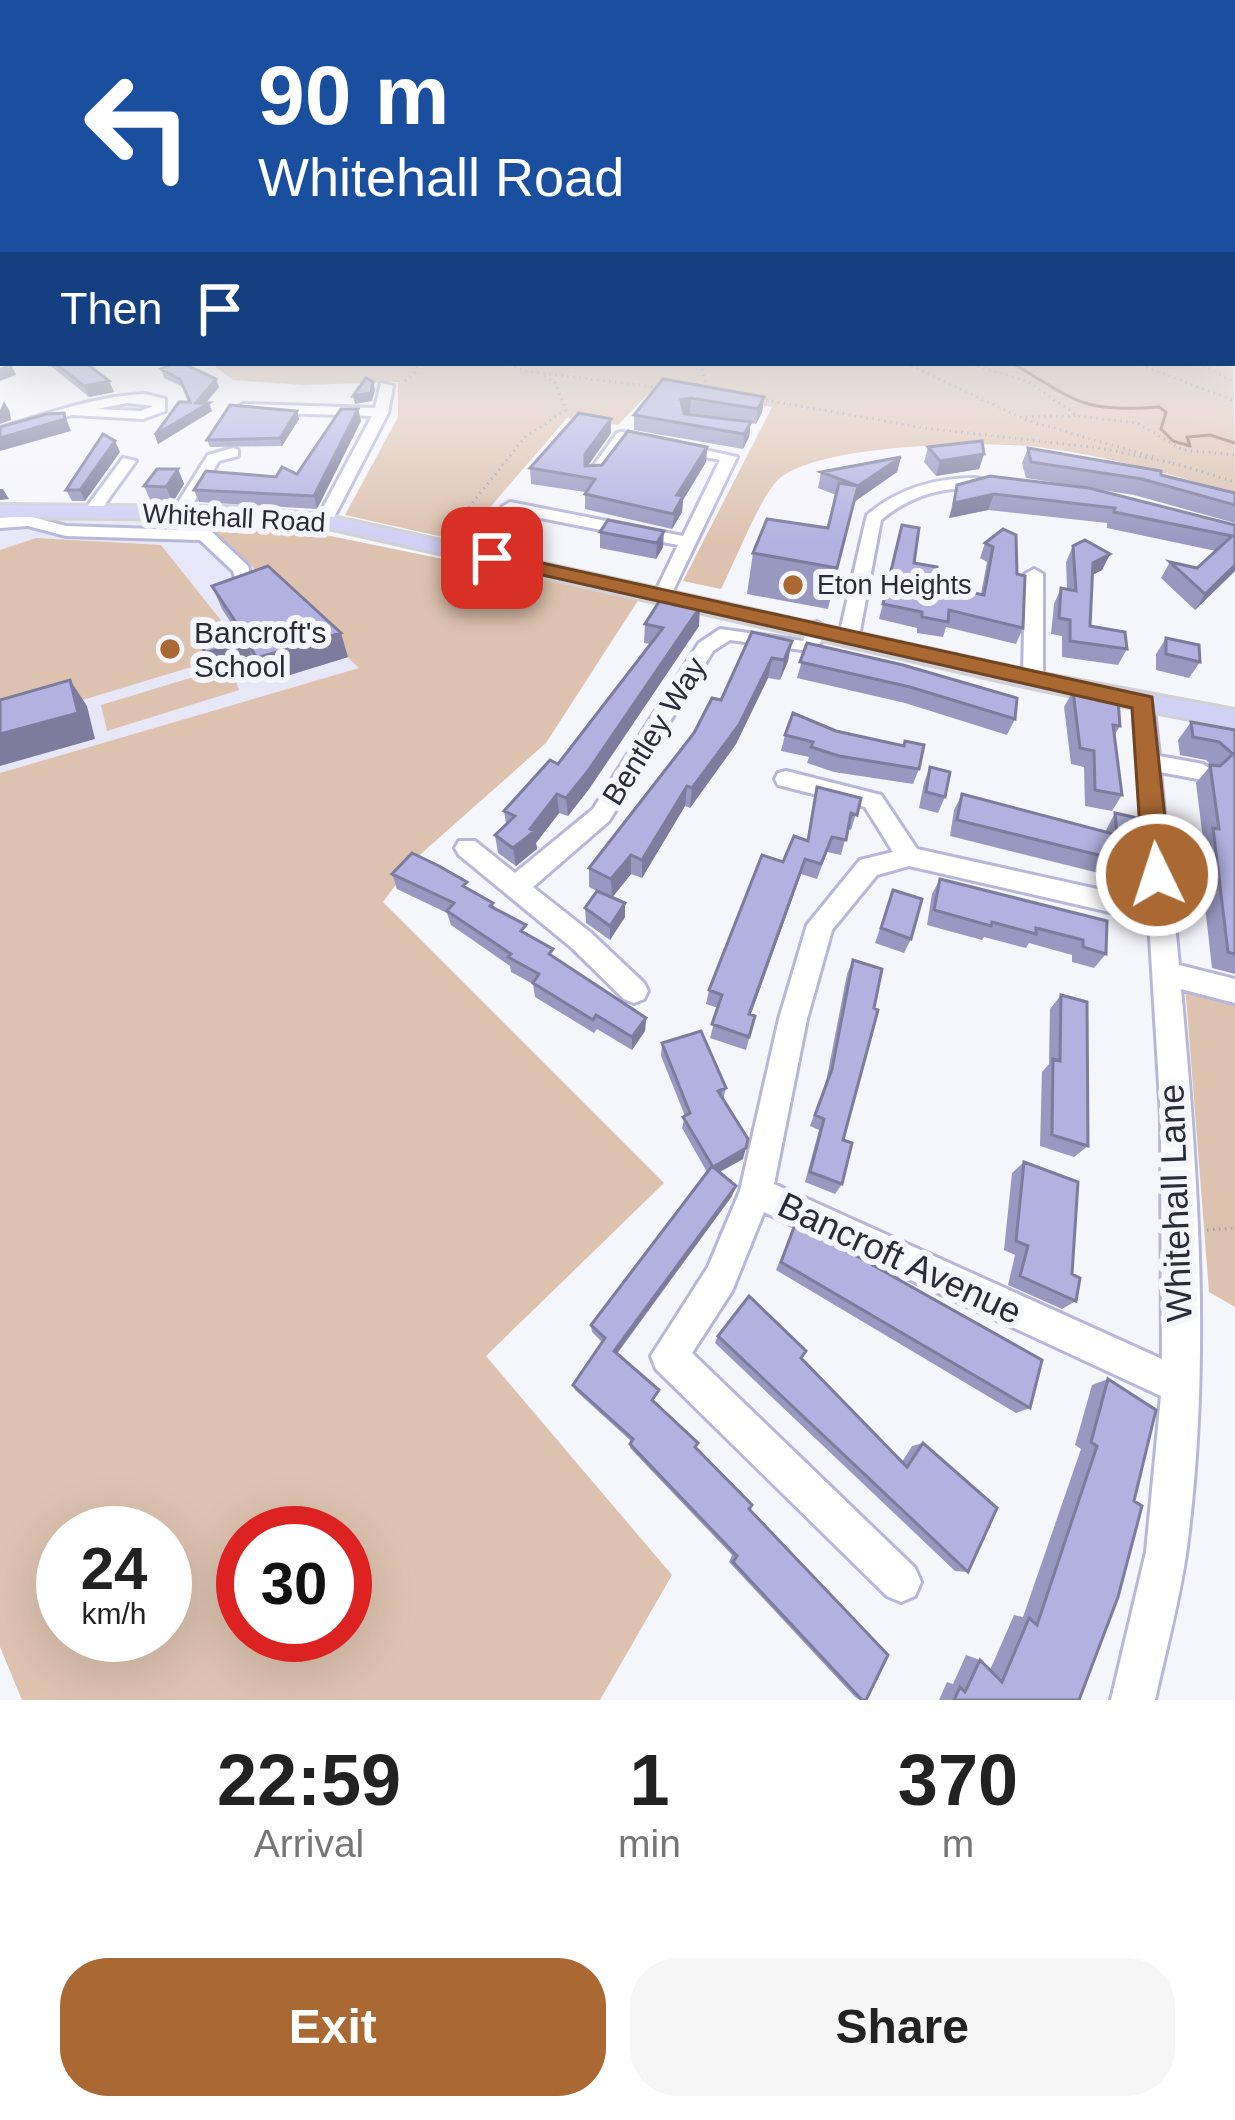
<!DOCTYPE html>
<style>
body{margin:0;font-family:Helvetica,sans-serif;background:#f6f6f6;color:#222;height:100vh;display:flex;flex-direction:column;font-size:45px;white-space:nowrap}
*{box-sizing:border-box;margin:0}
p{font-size:39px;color:#767676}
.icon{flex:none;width:66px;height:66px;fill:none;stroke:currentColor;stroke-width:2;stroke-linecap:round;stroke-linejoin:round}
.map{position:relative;height:1700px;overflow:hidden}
.side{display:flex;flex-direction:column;background:#fff;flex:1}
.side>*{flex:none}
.top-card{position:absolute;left:0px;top:0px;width:1236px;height:366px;box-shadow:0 12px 48px #0002;background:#1a4fa0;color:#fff;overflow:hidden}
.speed{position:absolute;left:36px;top:1506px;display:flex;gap:24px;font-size:60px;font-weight:700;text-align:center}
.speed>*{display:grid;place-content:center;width:156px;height:156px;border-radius:50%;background:#fff;box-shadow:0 12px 48px #0002;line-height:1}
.speed small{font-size:30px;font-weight:400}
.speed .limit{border:18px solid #d22;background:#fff;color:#111}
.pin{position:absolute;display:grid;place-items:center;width:102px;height:102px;color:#fff;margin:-51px;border-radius:24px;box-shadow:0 6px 18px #0006}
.me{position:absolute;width:132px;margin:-66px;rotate:356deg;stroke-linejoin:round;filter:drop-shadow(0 0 9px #0008)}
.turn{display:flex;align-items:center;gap:42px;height:252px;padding:0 60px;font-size:54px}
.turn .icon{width:156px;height:156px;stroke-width:2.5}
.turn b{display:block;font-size:84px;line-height:102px}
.then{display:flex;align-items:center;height:114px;padding:0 60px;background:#0003;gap:24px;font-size:45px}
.eta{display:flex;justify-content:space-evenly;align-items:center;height:204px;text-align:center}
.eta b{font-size:72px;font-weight:800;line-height:84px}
.primary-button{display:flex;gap:24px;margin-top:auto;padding:24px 60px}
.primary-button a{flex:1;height:138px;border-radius:48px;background:#aa6833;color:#fff;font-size:48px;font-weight:800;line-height:138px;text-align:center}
.primary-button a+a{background:#f6f6f6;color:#222}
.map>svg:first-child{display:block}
</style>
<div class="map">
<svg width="1235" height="1700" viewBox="0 0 1235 1700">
<rect width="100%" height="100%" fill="#f5f5fc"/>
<path fill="#e7e7f8" d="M0,518L203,520L360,668L0,773Z"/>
<path fill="#ddc2af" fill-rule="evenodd" d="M1233,304L1235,494C1171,474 1104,455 1038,447C986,441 811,443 776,482C758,502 735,562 721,589L683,581L772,407L652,390L618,425L567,418L461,541L345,515L398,417V382L303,385L233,380L211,363H1233Z
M203,520L306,531L639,599L546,743L414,860L383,902L664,1183L486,1356L672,1575L600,1700H22L0,1647V773L359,668ZM63,1533H165V1635H63ZM243,1533H345V1635H243Z
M36,538L161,545L231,633L218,659L0,725V550Z
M230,666L239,690L107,731L101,705Z
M1185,984L1235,997V1307L1209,1292Z"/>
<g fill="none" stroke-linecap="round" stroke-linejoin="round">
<path stroke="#9b7d6b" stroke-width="3" d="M1012,363C1077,401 1081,413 1159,407L1166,412L1161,429L1173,441L1190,446L1187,437L1210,435L1235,443"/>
<g stroke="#b8b7da" stroke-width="6">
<path id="minor" d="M0,312H3V320H0Z
M381,383L393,386L388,413L332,521L318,525L316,521L372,416L243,412L236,408L243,404L375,408Z
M145,394L165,399V411L143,419L72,415L0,437V428C48,414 95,396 145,394ZM127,403L153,406L141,411L97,409Z
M622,432L737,457L669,599L663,600L654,595L678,545L510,512L502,507L510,502L683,536L720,460L626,441L599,478H589V472L617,433Z
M233,448L238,450V456L219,461L186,515H174L172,512L208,455Z
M123,458L136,461L97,515H85L83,512Z
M976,478L1000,484L992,489C950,485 914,492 881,520L859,636L849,642L842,640L839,636L867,515C899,488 935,478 976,478Z
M28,516L66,526L211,531L248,566L252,581L243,586L237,585L233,571L200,540L66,536L28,526L0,528V518Z
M1034,569L1043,574V680L1033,687L1023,680L1025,574Z
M817,622L826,628L817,652L730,640L713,651L609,821L533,887L590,932L644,983L648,991L644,999L634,1003L624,999L572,948L459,855L455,848L459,841H475L515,873L593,809L699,643L720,629L803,641L810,624Z
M1143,695L1153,702L1159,756L1203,764L1214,772L1203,780L1160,772L1179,965L1235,979V1003L1181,989C1198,1173 1211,1364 1187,1547C1180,1599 1166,1649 1155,1700H1111L1146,1552L1161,1396L764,1212L732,1291L692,1353L915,1568L921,1582L915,1596L901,1602L887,1596L656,1369L651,1356L708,1267L740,1191L779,1019L807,925L860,860L893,852L865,807L778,785L775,779L778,773L786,771L881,795L917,849L1147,900L1133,702ZM909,866L1149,921L1161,1117L1162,1359L774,1184L807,1019L832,930L877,875Z"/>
</g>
<g stroke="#d1d1d3" stroke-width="6">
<path id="major" d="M0,505L229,507L324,515L1033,672L1235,710V728L1033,688L324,527L229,519L0,517Z"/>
</g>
<path stroke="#a2a2ac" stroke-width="3" stroke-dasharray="1.5 4.5" stroke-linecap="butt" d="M503,363L525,371L655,387
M701,363L707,390
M906,363L1026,420L1153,457
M966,363L1027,381L1078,416L1137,423L1183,450L1235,455
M1135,363L1235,401
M1198,363L1235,382
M405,381L416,372L418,363
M760,399L924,428L1100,448L1172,463
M1026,417L1076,416
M1173,463L1235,482
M450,531L525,437L566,410L555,382L544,376
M1207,1230L1235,1228"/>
<use href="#minor" fill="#fff" fill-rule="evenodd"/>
<use href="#major" fill="#d1d0f5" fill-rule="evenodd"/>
</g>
<path fill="#9998c1" d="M47,363H86L109,381L114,392L89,397Z
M161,369L219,387L206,403L212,411L158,444L155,435L190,402L183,387L164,378Z
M663,379L764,397L762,412L756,424L750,423L749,437L743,449L634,430V415Z
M358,409L361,421L317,509L199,502L194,490L297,474Z
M297,411L299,419L282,446L210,447L207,440Z
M611,433L588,466L602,465L707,447L706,462L683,500L682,512L672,529L585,509V492L531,484L530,468Z
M928,447L984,454L979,469L936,476L924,462Z
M1028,448L1161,475L1235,493V523L1134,495L1026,478L1022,463Z
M120,452L85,501H72L66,490Z
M901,457L897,472L854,502L828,609L747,594L753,553L828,528L836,495L818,488L821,472Z
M178,469L184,484L173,502H151L144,486Z
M957,485L1235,525V571L1195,610L1161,578L1170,562L1197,568L1216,551L1107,528V523L988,510L949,518Z
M608,520L663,547L656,559L600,548V532Z
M902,525L914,563L934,585L981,594L987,562L980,558L985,543L1003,529L1017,574L1023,628L1016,644L946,627L943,637L917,633V628L879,619Z
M1073,546L1110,554L1102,570L1092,575L1090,626L1127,649L1118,665L1062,657V636L1051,634L1054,604L1061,588L1067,589L1066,562Z
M212,586L348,657L267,682L255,666L216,677L235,629L222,609Z
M645,624L699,626L589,789L568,816L559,813L536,843L537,849L516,866L498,853L495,835L506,824L504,811L558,764L651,644L644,643Z
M752,632L788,661L780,680L768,678L736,744L690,808L685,806L642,878L631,874L612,897L625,903V917L610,940L586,923L585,908L597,891L589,887V868L721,700Z
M1166,638L1200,662L1189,678L1156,670V654Z
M807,643L1015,719L1007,735L905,703L797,678Z
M1073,691L1120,726L1114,736L1122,795L1112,811L1085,806L1084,767L1071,764L1064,707Z
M1191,722L1235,730V974L1212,968L1198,845L1203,839L1196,783L1211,765L1206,760L1180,755L1178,740Z
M785,735L919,769L913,784L834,772L807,763L809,757L781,751Z
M930,767L945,797L938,813L919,808L924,783Z
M817,787L861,798L851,830L848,829L841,855L827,852L817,879L801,874L751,1014L755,1016L746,1050L710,1038L718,1008L706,1004L709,990L783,862L807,840Z
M962,794L1105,832L1115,813L1147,867L1135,882L950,836L954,810Z
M392,874L469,889L493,903L494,908L554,957L646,1018L645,1031L632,1050L597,1029L594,1033L535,997L533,984L511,972L510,966L451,925L447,913L397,889Z
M940,879L1107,921L1106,954L1094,968L1072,962V955L1029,943L1026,948L984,937L982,940L927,925L932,894Z
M893,890L911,939L904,953L875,943Z
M853,960L842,1184L835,1194L805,1182L819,1130L810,1126L826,1082L847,974Z
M1061,995L1088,1146L1074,1157L1040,1146L1042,1072L1049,1064L1050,1009Z
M662,1043L726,1088L723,1100L743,1159L720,1172L732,1196L617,1354L659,1390L653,1401L749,1509L866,1700H860L855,1697L729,1562L732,1555L630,1448L632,1442L575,1390L573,1385L602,1342L592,1332L591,1325L707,1172L682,1128L685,1116L661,1056Z
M1024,1162L1072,1274L1076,1301L1062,1309L1008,1285L1015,1255L1004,1250L1012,1173Z
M796,1222L1030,1408L1016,1413L776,1270Z
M718,1336L801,1358L902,1462L912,1446L923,1443L968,1572L955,1571L715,1343Z
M1108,1379L1079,1700H939L947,1682L953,1684L966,1655L980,1660L990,1670L1014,1615L1023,1617L1081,1449L1075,1445L1092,1385Z"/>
<path fill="#7d7c9d" d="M11,364L16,375L0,381V368Z
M216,379L219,387L202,407L209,403L212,411L158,444L155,435L196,403Z
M109,381L114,392L89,397L84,386Z
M373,382L375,390L372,401L355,404L353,396Z
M764,397L762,412L756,424L758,409Z
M691,398L690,413L681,415V400Z
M4,401L10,412L11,420L0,424V410Z
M358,409L361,421L317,509L314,496Z
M297,411L299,419L282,446L280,438Z
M64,413L71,431L0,451V438Z
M611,419V433L585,469V454Z
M751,422L749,437L743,449L744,434Z
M115,441L120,452L85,501L80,490Z
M707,447L706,462L683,500L682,512L672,529L677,495Z
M984,454L979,469L936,476L940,461Z
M901,457L897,472L854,502L828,609L858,486Z
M178,469L184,484L173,502L166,487Z
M0,489H3L9,499L0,500Z
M994,494L988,510L949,518L954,503Z
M664,531L663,547L656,559L657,543Z
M1110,554L1102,570L1085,579L1093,563Z
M1235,565V571L1195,610L1205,594Z
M700,607L699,626L589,789L568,816L566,798Z
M341,633L348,657L267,682L257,658Z
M246,641L255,666L216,677L205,653Z
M792,641L788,661L780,680L784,660Z
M772,658L768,678L736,744L690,808L692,788Z
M70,680L87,706L95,739L0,766V734Z
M687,786L685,806L642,878V860Z
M557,794L559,813L536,843L537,849L516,866L513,848Z
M631,855V874L612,898L611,879Z
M805,859L801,874L746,1027L749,1014Z
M625,903V917L610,940V926Z
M646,1018L645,1031L632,1050V1037Z
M746,1148L743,1159L710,1177L713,1167Z
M736,1186L732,1196L614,1357V1351Z"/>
<path fill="#b2b1e0" stroke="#7d7c9d" stroke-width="3" d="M55,363H86L109,381L84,386Z
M173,363H182L216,379L196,403H209L155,435L179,402H190L180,379L161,369Z
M366,378L373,382L371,393L353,396Z
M663,379L764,397L758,409L691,398L681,400L684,414L751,422L744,434L634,415Z
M230,405L297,411L280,438L207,440Z
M341,409H358L314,496L194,490L206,471L276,477L282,467L297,474Z
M64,413L65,419L0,438V427L47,414Z
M579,413L611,419L585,454V466L602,465L628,431L707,447L677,495L683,496L673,514L585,494L595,479L530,468Z
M103,434L115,441L80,490H66Z
M982,441L984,454L940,461L928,447Z
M1028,448L1161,471V475L1235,493V505L1142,479L1031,462Z
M901,457L858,486L821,472Z
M157,469H178L166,487L144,486Z
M990,476L1089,488L1235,525V565L1205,594L1170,562L1197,568L1232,536L1114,512L1115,508L994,494L954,503L957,485Z
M839,483L858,486L837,568L753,553L767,519L828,528Z
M608,520L664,531L657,543L600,532Z
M902,525L919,528L914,563L937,567L934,585L984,595L993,547L985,543L1003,529L1016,535L1017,574L1025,576L1023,628L949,610L948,622L922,617V612L883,604Z
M1085,540L1110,554L1093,563L1090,626L1125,632L1127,649L1070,641V620L1059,618L1061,588L1076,591L1073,546Z
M268,566L341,633L257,658L246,641L205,653L202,645L239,627L212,586Z
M662,597L700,607L588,771L566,798L557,794L530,829L535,831L513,848L495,835L515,816L504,811L550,760L558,764L663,628L645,624Z
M752,632L792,641L784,660L772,658L739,725L692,788L687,786L642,860L631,855L611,879L589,868L694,733L712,698L721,700Z
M1166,638L1199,645L1200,662L1166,654Z
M807,643L903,665L1017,698L1015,719L910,687L800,662Z
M70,680L78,713L0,734V700Z
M1073,691L1118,699L1120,726L1113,725L1122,795L1095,790L1094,751L1080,748Z
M793,713L836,731L904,746L905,741L924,745L919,769L839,756L811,747L813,742L785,735Z
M1191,722L1235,730V954L1228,952L1213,828L1219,829L1210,765L1220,766L1233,754L1219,742L1193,737Z
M930,767L950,772L945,797L926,792Z
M817,787L861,798L857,815L851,813L846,840L832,837L821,864L805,859L749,1014L755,1016L749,1037L712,1024L722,995L709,990L762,855L783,862L794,836L808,841Z
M962,794L1117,835L1115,813L1142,819L1147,867L957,820Z
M412,853L439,866L467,882L463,886L493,903L490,906L526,925L521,931L553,949L549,954L646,1018L632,1037L596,1015L593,1020L533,983L539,974L508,957L511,954L447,911L454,903L392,874Z
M940,879L1107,921L1106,954L1083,947V940L1036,928V934L992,922L991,926L934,910Z
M893,890L922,899L911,939L881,928Z
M597,891L625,903L610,926L585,908Z
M853,960L882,969L874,1008L878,1010L843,1140L852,1143L842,1184L810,1172L824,1119L815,1115L832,1069Z
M1061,995L1087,1002L1088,1146L1052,1135L1053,1059L1060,1061Z
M701,1031L726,1088L718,1091L748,1139L746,1148L713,1167L683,1117L690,1113L662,1043Z
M1024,1162L1078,1182L1072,1274L1080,1278L1076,1301L1020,1276L1028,1246L1016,1241Z
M712,1166L736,1186L614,1351L659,1390L652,1400L698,1443L695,1447L752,1505L749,1509L888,1655L866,1700H862L733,1562L737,1556L630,1444L633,1439L573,1385L605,1338L591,1325Z
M796,1222L1042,1360L1030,1408L781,1262Z
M749,1296L806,1351L801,1358L907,1467L923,1443L997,1508L968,1572L718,1336Z
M1108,1379L1156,1410L1134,1501L1142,1506L1118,1597L1079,1700H954L960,1687L965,1692L980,1660L1002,1682L1029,1618L1037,1625L1097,1446L1091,1442Z"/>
<linearGradient id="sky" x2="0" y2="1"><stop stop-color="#9cacbf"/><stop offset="0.56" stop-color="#fafafe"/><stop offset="1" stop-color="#fafafe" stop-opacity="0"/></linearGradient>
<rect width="1235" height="542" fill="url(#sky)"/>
<path fill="#aa6833" stroke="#6e4421" stroke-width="3" d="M492,552L1152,697L1171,875L1167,883H1147L1143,875L1132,708L485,562L482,558Z"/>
<g fill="#aa6833" stroke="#f5f5fc" stroke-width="4.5">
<circle cx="793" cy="585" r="12"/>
<circle cx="170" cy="649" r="12"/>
</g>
<g text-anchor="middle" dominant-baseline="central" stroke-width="12" stroke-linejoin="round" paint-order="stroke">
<g font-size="27" fill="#2c2c39" stroke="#f5f5fc">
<text transform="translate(234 518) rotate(3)">Whitehall Road</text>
</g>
<g font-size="27" fill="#2c2c39" stroke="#f5f5fc" text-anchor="start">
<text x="817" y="585">Eton Heights</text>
</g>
<g font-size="30" fill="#2c2c39" stroke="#f5f5fc" text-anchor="start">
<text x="194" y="632">Bancroft's<tspan x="194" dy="34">School</tspan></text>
</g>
<g font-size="30" fill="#2c2c39" stroke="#f5f5fc">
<text transform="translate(654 731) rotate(-58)">Bentley Way</text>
</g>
<g font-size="36" fill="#2c2c39" stroke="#f5f5fc">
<text transform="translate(1175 1203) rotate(-92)">Whitehall Lane</text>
<text transform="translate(900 1258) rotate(25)">Bancroft Avenue</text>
</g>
</g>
</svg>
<div class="speed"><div>24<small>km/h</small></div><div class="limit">30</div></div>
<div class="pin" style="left:492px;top:558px;background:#d93025"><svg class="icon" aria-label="arrive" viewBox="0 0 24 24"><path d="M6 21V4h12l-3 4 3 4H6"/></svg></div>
<svg class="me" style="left:1157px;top:875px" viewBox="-20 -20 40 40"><circle r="17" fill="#aa6833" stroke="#fff" stroke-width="3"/><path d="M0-11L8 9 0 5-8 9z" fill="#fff"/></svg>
<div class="top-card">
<div class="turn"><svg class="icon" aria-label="left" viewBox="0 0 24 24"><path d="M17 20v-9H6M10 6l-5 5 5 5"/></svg><div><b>90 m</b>Whitehall Road</div></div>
<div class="then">Then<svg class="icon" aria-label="arrive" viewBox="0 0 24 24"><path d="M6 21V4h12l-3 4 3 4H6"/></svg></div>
</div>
</div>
<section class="side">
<div class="eta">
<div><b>22:59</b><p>Arrival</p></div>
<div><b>1</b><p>min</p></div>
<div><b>370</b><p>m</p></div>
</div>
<div class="primary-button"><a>Exit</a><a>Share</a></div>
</section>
